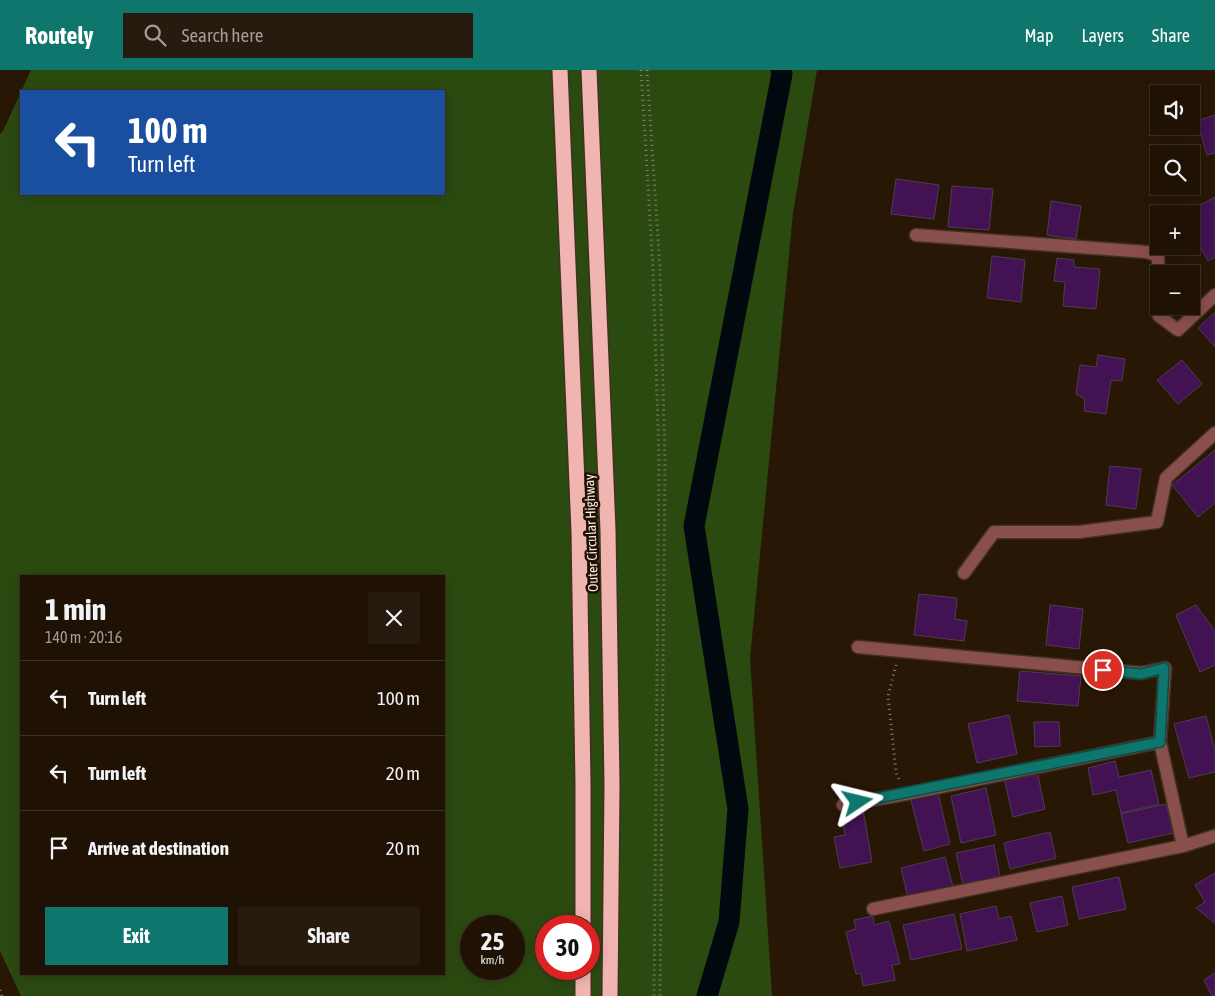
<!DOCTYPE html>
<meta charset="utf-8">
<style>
body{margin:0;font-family:"Asap Condensed",sans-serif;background:#271a0e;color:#f1f3f6;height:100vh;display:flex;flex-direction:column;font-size:19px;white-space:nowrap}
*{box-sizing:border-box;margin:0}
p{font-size:16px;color:#a19d9a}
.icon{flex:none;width:28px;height:28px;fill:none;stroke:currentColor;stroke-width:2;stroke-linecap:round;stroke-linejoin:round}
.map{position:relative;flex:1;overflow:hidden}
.panel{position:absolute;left:20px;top:505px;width:425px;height:400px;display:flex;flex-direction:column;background:#1f1104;border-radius:0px;box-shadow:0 2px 12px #0003,0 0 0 1px #3c3126}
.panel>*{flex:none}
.top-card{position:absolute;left:20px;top:20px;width:425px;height:105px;border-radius:0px;box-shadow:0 2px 12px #0003,0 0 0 1px #3c3126;background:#1a4fa0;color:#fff;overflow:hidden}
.fabs{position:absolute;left:1150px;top:15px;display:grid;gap:10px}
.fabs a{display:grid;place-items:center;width:50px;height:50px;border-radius:0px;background:#1f1104;box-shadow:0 2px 12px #0003,0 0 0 1px #3c3126;font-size:25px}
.speed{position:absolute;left:460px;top:845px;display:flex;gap:10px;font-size:25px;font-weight:700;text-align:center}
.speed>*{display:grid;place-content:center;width:65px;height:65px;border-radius:50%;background:#1f1104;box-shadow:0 2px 12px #0003,0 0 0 1px #3c3126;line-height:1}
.speed small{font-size:12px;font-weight:400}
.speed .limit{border:8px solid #d22;background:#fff;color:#111}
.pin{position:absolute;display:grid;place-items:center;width:42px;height:42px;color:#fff;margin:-21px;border:2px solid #fff;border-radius:50%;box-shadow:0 1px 5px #0007}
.me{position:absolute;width:55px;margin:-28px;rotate:80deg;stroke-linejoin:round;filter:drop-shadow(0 0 4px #0008)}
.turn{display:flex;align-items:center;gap:18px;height:105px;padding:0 25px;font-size:22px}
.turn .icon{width:65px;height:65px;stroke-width:2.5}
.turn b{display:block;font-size:35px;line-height:42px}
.round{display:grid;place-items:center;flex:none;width:52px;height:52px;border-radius:0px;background:#271a0e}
.head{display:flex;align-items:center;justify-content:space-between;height:85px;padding:0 25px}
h1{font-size:30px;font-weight:700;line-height:38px}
.button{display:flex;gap:10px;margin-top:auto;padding:10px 25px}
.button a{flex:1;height:58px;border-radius:0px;background:#0f766e;color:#fff;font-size:20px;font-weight:700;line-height:58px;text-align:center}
.button a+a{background:#271a0e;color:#f1f3f6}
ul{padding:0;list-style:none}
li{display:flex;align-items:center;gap:15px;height:75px;padding:0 25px;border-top:1px solid #3c3126}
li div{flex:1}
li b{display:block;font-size:19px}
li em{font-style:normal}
header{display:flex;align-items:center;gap:30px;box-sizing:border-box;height:70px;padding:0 25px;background:#0f766e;color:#fff}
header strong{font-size:24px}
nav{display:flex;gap:28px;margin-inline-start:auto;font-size:18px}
.search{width:350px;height:45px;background:#271a0e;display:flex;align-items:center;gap:12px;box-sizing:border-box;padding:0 18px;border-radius:0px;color:#a19d9a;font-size:19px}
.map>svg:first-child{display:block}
</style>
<header>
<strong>Routely</strong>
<div class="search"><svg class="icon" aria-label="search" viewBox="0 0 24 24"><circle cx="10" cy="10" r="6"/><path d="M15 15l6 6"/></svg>Search here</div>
<nav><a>Map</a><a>Layers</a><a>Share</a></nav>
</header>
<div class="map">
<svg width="1215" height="926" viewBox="0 0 1215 926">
<rect width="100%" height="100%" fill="#291706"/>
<path fill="#2b4a10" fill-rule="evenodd" d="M31,0H817L793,143L750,588L772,926H21L0,881V64L3,61ZM21,21H444V124H21ZM21,506H444V904H21ZM471,856H514V899H471ZM546,856H589V899H546Z"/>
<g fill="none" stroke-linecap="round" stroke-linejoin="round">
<path stroke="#01090f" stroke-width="21" d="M707,926L729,852L738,739L694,456L782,4L781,0"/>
</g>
<path fill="#421252" stroke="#4c3d52" d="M1215,45V83L1207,85L1197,51Z
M896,109L939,115L934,149L891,144Z
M952,116L993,119L989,160L948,157Z
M1215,127V187L1208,191L1191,160V144H1184Z
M1051,131L1081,136L1076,169L1047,165Z
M992,186L1025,190L1021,232L987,228Z
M1057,188L1074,190V197L1100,199L1096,239L1063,236L1065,212L1054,211Z
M1215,242V277L1198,258Z
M1098,285L1125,289L1122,311L1111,310L1106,344L1084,341L1085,329L1076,324L1080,295L1096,297Z
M1182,290L1202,314L1178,334L1157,310Z
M1215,380V433L1198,447L1172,415Z
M1110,396L1141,399L1136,439L1106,435Z
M919,524L957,528L955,549L967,551L964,571L914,565Z
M1050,535L1083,539L1079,579L1046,575Z
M1196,535L1215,561V595L1200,602L1176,545Z
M1020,601L1081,606L1078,636L1017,631Z
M1009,645L1017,684L977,693L968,654Z
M1206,646L1215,680V702L1189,708L1174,654Z
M1034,652H1059L1060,676L1035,677Z
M1115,691L1119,707L1151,700L1159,734L1121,743L1116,720L1093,725L1088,698Z
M1037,701L1045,739L1013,747L1004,708Z
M986,718L996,765L961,773L951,726Z
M938,723L950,774L924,781L911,730Z
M1166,734L1173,763L1128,773L1121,744Z
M863,739L872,792L840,798L834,767L845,765L841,743Z
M1050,762L1056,788L1010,799L1004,773Z
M994,775L1000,807L963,815L956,783Z
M945,787L953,817L908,828L901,798Z
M1215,803V853L1196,838L1205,832L1195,815Z
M1119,807L1126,839L1079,849L1072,817Z
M1062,826L1068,855L1037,862L1030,833Z
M996,836L999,849L1011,846L1017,870L967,881L960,844Z
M954,844L962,879L911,890L903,855Z
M873,846L874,855L889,851L900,894L892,895L895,910L863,916L861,903L856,904L846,862L856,859L854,850Z
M1215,903V926H1212L1204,910Z"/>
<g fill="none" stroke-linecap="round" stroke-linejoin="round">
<g stroke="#423121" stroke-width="15">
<path id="minor" d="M916,165L1147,182L1158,186L1159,229
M1159,236V246L1178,260L1215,225
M964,503L994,462H1079L1157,452L1166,408L1215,363
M858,577L1141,603L1165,598L1160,672L1183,776L1215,766
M843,735L906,724L1160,672
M873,839L1183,776"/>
</g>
<g stroke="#423121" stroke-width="18">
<path id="motorway" d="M560,0L579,462L583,714V856
M589,0L608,460L612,714L610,926
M583,926V899"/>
</g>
<path stroke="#8d7e6f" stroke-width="3" stroke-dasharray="1 4" stroke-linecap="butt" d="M641,0L653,199L659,390L654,926
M647,0L660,199L665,390L660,926
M896,595L888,626L896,702L899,710
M0,920L2,926"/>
<use href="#minor" stroke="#894f4c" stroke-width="12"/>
<use href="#motorway" stroke="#f1b5b1" stroke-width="15"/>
</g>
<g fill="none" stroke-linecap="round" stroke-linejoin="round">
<g stroke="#0a4d48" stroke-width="12">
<path id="route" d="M858,732L1160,672L1164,598L1141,604L1103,600"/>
</g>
<use href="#route" stroke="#0f766e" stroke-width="9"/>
</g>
<g text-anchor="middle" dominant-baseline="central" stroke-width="5" stroke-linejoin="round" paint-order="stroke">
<g font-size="14" fill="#fbeee3" stroke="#1f0e01">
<text transform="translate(591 463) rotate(-92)">Outer Circular Highway</text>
</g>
</g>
</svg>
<div class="fabs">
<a><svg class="icon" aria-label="sound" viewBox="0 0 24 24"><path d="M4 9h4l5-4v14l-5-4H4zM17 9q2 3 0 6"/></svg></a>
<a><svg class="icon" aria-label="search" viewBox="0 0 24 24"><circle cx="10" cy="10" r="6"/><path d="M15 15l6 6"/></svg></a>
<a>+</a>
<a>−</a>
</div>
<div class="speed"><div>25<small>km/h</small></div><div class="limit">30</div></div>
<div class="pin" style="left:1103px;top:600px;background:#d93025"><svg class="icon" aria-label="arrive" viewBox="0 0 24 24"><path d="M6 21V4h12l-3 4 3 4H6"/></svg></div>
<svg class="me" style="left:858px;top:732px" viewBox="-20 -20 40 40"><path d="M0-17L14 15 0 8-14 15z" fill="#0f766e" stroke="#fff" stroke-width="4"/></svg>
<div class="top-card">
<div class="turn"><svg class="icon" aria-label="left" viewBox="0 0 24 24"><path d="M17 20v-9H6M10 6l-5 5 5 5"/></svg><div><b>100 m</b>Turn left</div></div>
</div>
<section class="panel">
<div class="head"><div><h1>1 min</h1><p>140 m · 20:16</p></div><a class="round"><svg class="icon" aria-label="close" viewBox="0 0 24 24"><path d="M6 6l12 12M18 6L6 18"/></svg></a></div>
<ul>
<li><svg class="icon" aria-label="left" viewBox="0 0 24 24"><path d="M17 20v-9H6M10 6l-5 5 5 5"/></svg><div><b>Turn left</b></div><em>100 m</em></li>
<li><svg class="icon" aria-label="left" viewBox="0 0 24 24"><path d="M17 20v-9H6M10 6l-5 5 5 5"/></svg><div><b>Turn left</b></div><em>20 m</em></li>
<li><svg class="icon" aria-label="arrive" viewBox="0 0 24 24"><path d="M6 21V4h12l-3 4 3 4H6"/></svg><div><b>Arrive at destination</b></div><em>20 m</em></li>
</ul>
<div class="button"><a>Exit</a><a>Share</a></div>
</section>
</div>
